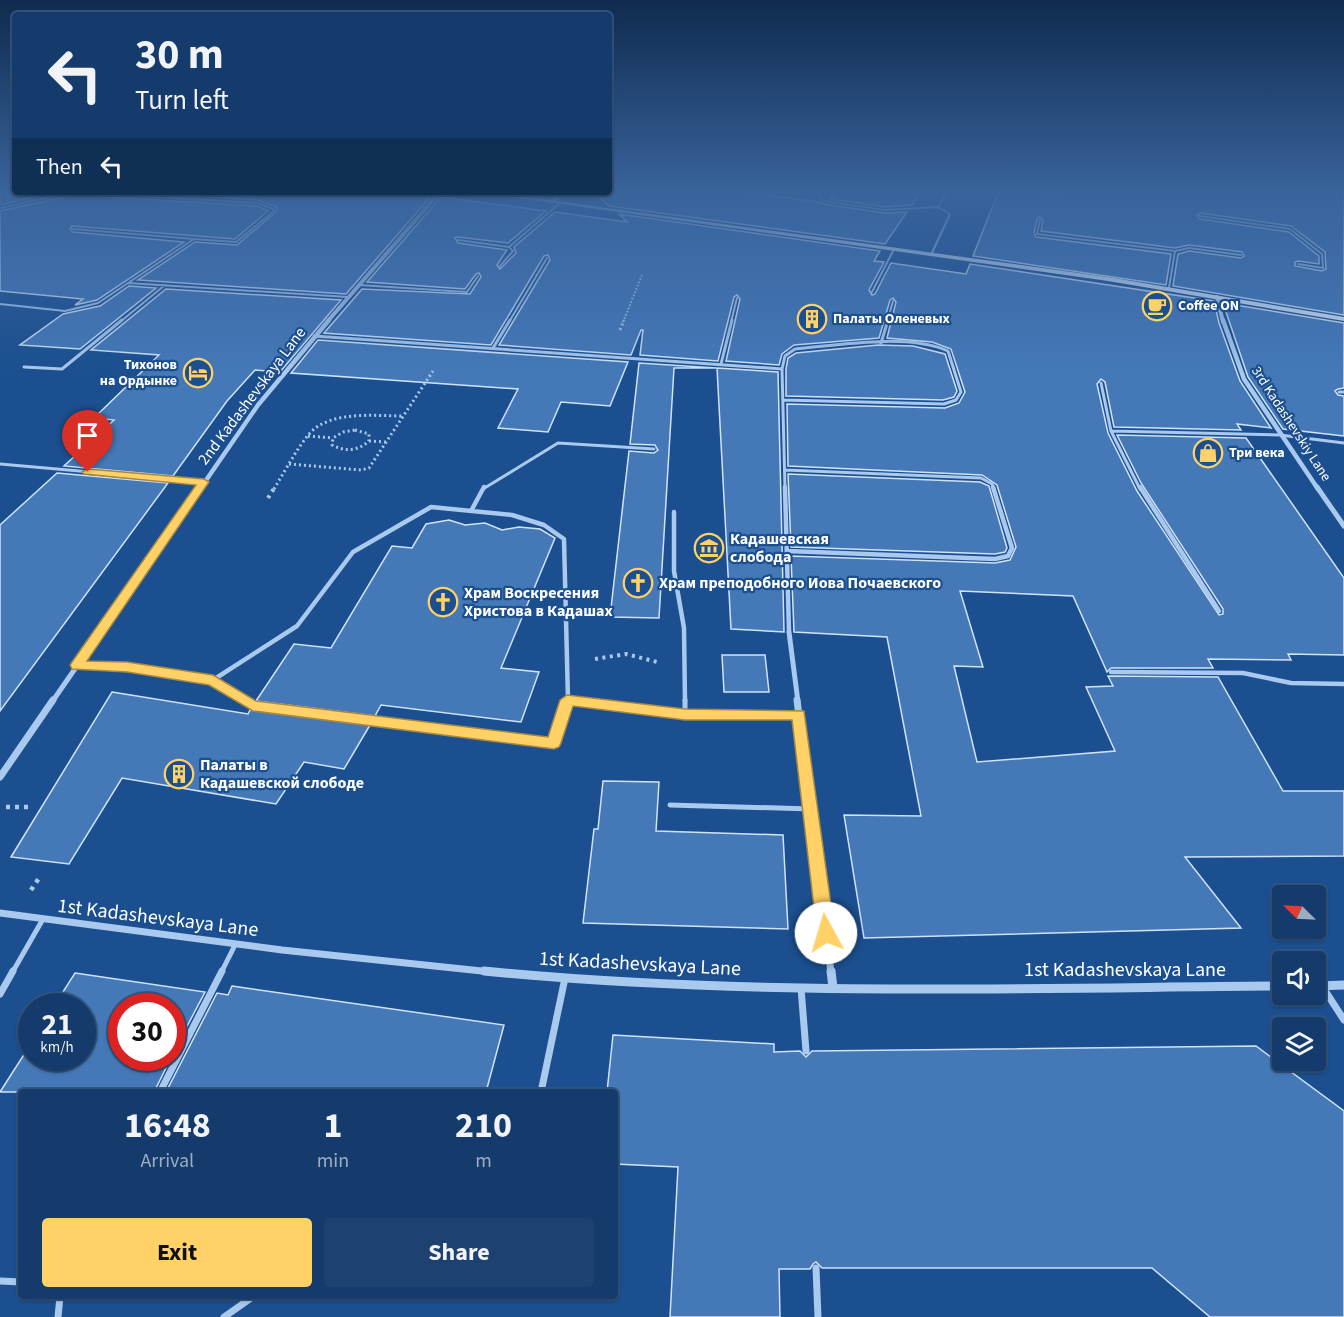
<!DOCTYPE html>
<meta charset="utf-8">
<style>
body{margin:0;font-family:"Source Sans 3",sans-serif;background:#1d4271;color:#f1f3f6;height:100vh;display:flex;flex-direction:column;font-size:22px;white-space:nowrap}
*{box-sizing:border-box;margin:0}
p{font-size:20px;color:#9dadc1}
.icon{flex:none;width:33px;height:33px;fill:none;stroke:currentColor;stroke-width:2;stroke-linecap:round;stroke-linejoin:round}
.map{position:relative;flex:1;overflow:hidden}
.drawer{position:absolute;left:18px;top:1089px;width:600px;height:210px;display:flex;flex-direction:column;background:#143b6b;border-radius:6px;box-shadow:0 2px 4px #0004,0 0 0 2px #33557e}
.drawer>*{flex:none}
.banner{position:absolute;left:12px;top:12px;width:600px;height:183px;border-radius:6px;box-shadow:0 2px 4px #0004,0 0 0 2px #33557e;background:#143b6b;color:#f1f3f6;overflow:hidden}
.needle{width:39px;rotate:294deg}
.controls{position:absolute;left:1272px;top:885px;display:grid;gap:12px}
.controls a{display:grid;place-items:center;width:54px;height:54px;border-radius:6px;background:#143b6b;box-shadow:0 2px 4px #0004,0 0 0 2px #33557e;font-size:30px}
.speed{position:absolute;left:18px;top:993px;display:flex;gap:12px;font-size:30px;font-weight:700;text-align:center}
.speed>*{display:grid;place-content:center;width:78px;height:78px;border-radius:50%;background:#143b6b;box-shadow:0 2px 4px #0004,0 0 0 2px #33557e;line-height:1}
.speed small{font-size:15px;font-weight:400}
.speed .limit{border:9px solid #d22;background:#fff;color:#111}
.pin{position:absolute;display:grid;place-items:center;width:51px;height:51px;color:#fff;margin:-62px -26px;border-radius:50% 50% 50% 0;rotate:-45deg;box-shadow:0 0 6px #0007}
.pin .icon{rotate:45deg}
.me{position:absolute;width:66px;margin:-33px;rotate:354deg;stroke-linejoin:round;filter:drop-shadow(0 0 4px #0008)}
.turn{display:flex;align-items:center;gap:21px;height:126px;padding:0 24px;font-size:27px}
.turn .icon{width:78px;height:78px;stroke-width:2.5}
.turn b{display:block;font-size:42px;line-height:51px}
.then{display:flex;align-items:center;height:57px;padding:0 24px;background:#0003;gap:12px;font-size:22px}
.eta{display:flex;justify-content:space-evenly;align-items:center;height:102px;text-align:center}
.eta b{font-size:36px;font-weight:700;line-height:42px}
.cta{display:flex;gap:12px;margin-top:auto;padding:12px 24px}
.cta a{flex:1;height:69px;border-radius:6px;background:#ffd166;color:#111;font-size:24px;font-weight:700;line-height:69px;text-align:center}
.cta a+a{background:#1d4271;color:#f1f3f6}
.map>svg:first-child{display:block}
</style>
<div class="map">
<svg width="1344" height="1317" viewBox="0 0 1344 1317">
<rect width="100%" height="100%" fill="#1b4f8f"/>
<path fill="#4478b7" stroke="#cfe3fa" stroke-width="1.5" fill-rule="evenodd" d="M609,190H727L819,202L823,204L885,213L907,212L885,244L609,206L593,192H609Z
M838,190H922L912,205L885,207L831,199Z
M999,190H1039L1042,193H1060L1062,190H1344V315L1173,286L1178,254L1189,251L1241,258L1244,256L1242,252L1189,245L1175,248L1041,231L1043,220L1040,217L1037,219L1034,233L1036,237L1171,254L1166,285L973,256ZM1200,213L1291,226L1325,252L1326,269L1322,271L1295,266V262L1298,261L1319,264V256L1289,232L1200,219L1197,216Z
M0,192H56L0,205Z
M132,192H383L431,196L346,294L138,280L195,242L237,245L278,210L276,207L258,200Z
M74,195L257,206L268,211L235,239L72,226L70,229L73,232L184,242L97,300L75,305L83,299L0,291V211Z
M441,197L546,211L508,243L458,237L455,238L458,243L507,250L497,265L500,269L516,253L514,247L555,212L627,222L619,214L880,251L874,261L884,262L869,290L872,295L875,294L891,263L966,274L970,264L1214,301L1219,323L1240,381L1271,428L1237,424L1241,430L1114,427L1105,382L1101,379L1097,384L1108,433L1137,491L1219,615L1223,614V609L1141,483L1117,435L1246,438L1344,578V655L1288,654L1291,660L1208,659L1213,668H1111L1107,672L1073,596L960,591L983,667L954,666L977,762L1115,751L1086,687L1113,686L1108,676L1218,677L1283,791H1344V856L1185,857L1241,928L864,938L844,815L921,816L887,637L794,632L791,556L995,563L1010,560L1016,547L997,485L982,475L788,466L787,404L945,408L959,403L965,392L951,349L932,342L887,338L896,302L893,298L890,300L879,338L794,345L782,354L779,365L726,361L740,299L737,295L734,297L718,361L640,355L643,330H641L631,355L499,345L550,260L548,255L544,256L491,345L324,333L362,289L470,294L481,277L479,273L476,274L465,289L367,282Z
M129,286L156,288L80,349L20,345L63,314L100,306Z
M166,289L341,300L280,372L255,370L227,401L173,476L64,466L114,420L94,418L159,355L91,350Z
M1223,303L1344,323V388L1338,389L1335,391L1338,395L1344,396V436L1283,429L1248,377Z
M318,340L628,362L610,406L561,402L548,432L498,428L518,389L291,373Z
M878,345L913,346L945,354L957,391L954,397L943,400L786,396V369L788,358L796,353Z
M639,363L716,368H674L659,618L610,617L629,451L654,453L658,450L655,445L630,444Z
M717,368L778,372L784,632L731,629Z
M57,473L168,483L0,711V525Z
M788,474L980,482L989,486L1007,548L1005,552L995,554L791,547Z
M449,520L465,525L485,523L502,530L519,527L540,529L555,538L501,668L539,672L521,722L381,705L375,716L256,701L294,644L331,648L392,546L412,548L426,524Z
M722,655H765L769,692H724Z
M112,692L248,714L250,710L370,725L344,769L304,762L276,804L122,778L69,864L11,857Z
M603,781L659,782L656,831L783,835L788,929L583,923L594,829H598Z
M75,973L205,992L172,1055V1006H122V1058H171L154,1092H0L32,1042V1058H82V1006H54Z
M232,986L504,1025L486,1092H166L217,993L228,995Z
M613,1035L774,1044V1052L800,1051L806,1057L812,1051L1256,1046L1344,1111V1317H1210L1152,1268H822L816,1262L813,1264L810,1269H779L780,1317H670L678,1167L615,1164V1092H607Z"/>
<g fill="none" stroke-linecap="round" stroke-linejoin="round">
<path stroke="#a9c9ee" stroke-width="2" stroke-dasharray="1.5 2" stroke-linecap="butt" d="M623,322L642,275"/>
<path stroke="#a9c9ee" stroke-width="3" stroke-dasharray="2 3" stroke-linecap="butt" d="M620,330L624,320
M355,430L369,434V441C358,451 345,452 332,445L333,438L343,432Z
M308,436L333,438
M369,441L386,442
M289,464L361,470L369,468L433,371
M274,489C285,471 296,450 309,434C330,410 375,416 403,416"/>
<path stroke="#a9c9ee" stroke-width="4" stroke-dasharray="3 4.5" stroke-linecap="butt" d="M268,498L275,487
M595,659L626,654L657,662"/>
<path stroke="#a9c9ee" stroke-width="4.5" stroke-dasharray="4 5" stroke-linecap="butt" d="M6,807H28
M31,890L39,878"/>
<path stroke="#a9c9ee" stroke-width="2" d="M816,190L823,201L885,210L938,207L950,214L931,255
M1042,190H1059
M76,192L258,203L275,210L236,242L194,239
M938,207L948,190
M0,208L72,192
M1200,216L1290,229L1322,254L1323,268L1298,264
M1040,220L1037,234L1175,251
M73,229L194,239L128,283L348,297
M458,240L509,247
M500,266L513,251L509,247L560,203
M359,285L467,292L478,276
M1169,288L1175,251L1189,248L1241,255
M872,292L894,249
M0,304L65,311L98,303L128,283
M120,322L165,285
M509,322L547,258
M731,322L737,298
M887,322L893,301"/>
<path stroke="#a9c9ee" stroke-width="3" d="M314,336L782,369
M881,343L888,320
M493,348L510,320
M721,364L732,320
M24,367L62,369L122,320
M1101,383L1111,431
M1339,392H1344
M783,400L944,404L956,400L961,392L948,351C907,333 839,345 795,349L785,356L782,369L785,489
M0,464L204,482
M785,470L981,478L992,484L994,489
M483,489L558,443L654,449
M1140,489L1111,431L1280,435L1344,443"/>
<path stroke="#a9c9ee" stroke-width="4.5" d="M785,487L789,632
M1140,487L1219,611
M471,511L484,487
M674,512V571L684,628L685,702
M787,551L995,559L1008,556L1012,548L993,487
M77,665L127,667L213,680L297,626L353,552L431,507L512,515L544,525L564,539L568,700L583,702
M1111,672L1243,673L1291,683L1344,684
M213,680L246,702"/>
<path stroke="#a9c9ee" stroke-width="5" d="M244,700L253,706L554,743L568,700
M570,700L685,714
M685,700V714H799
M670,805L811,809
M12,973L43,919
M221,973L235,945"/>
<path stroke="#a9c9ee" stroke-width="7" d="M1322,986L1344,1020
M801,988L806,1051
M0,994L13,971
M160,1092L222,971
M541,1092L565,978
M816,1268L818,1317
M0,1281L21,1282
M58,1317L60,1296
M224,1317L254,1296"/>
<path stroke="#a9c9ee" stroke-width="4" d="M552,202L564,192
M1217,297L1223,322
M327,322L440,192"/>
<path stroke="#a9c9ee" stroke-width="4.5" d="M1223,320L1244,379L1318,489
M200,489L258,405L329,320"/>
<path stroke="#a9c9ee" stroke-width="5" d="M1317,487L1344,526
M789,632L798,702
M52,702L201,487"/>
<path stroke="#a9c9ee" stroke-width="7" d="M797,700L831,973
M0,777L53,700
M0,913L282,950L501,973"/>
<path stroke="#a9c9ee" stroke-width="9" d="M484,971C749,997 1016,988 1282,986
M831,971L833,988
M1316,986L1344,985"/>
<path fill="#d6e6fa" fill-rule="evenodd" d="M476,192H492L1108,277L1344,317V321L1108,281Z"/>
</g>
<linearGradient id="sky" x2="0" y2="1"><stop stop-color="#0f2b4f"/><stop offset="0.51" stop-color="#39639b"/><stop offset="1" stop-color="#39639b" stop-opacity="0"/></linearGradient>
<rect width="1344" height="374" fill="url(#sky)"/>
<path fill="#ffd166" stroke="#a68842" stroke-width="1.5" d="M88,469L204,479L209,482L87,661L127,662L213,675L256,701L548,737L560,700L567,695L685,709L804,711L835,933L832,938L826,940L820,938L817,933L792,720H685L573,706L561,743L559,747L554,749L253,711L209,685L127,672L72,669L70,665L72,662L196,485L84,474L82,472Z"/>
<defs>
<g id="cafe-ring" transform="scale(1.5)"><circle r="9.5" fill="#1b4f8f" stroke="#ffd166" stroke-width="1.5"/><path d="M-5.5-4.5H6V0H3Q3 3.5 0 3.5H-2.5Q-5.5 3.5-5.5 0ZM3-3.2v2h1.7v-2ZM-6 4.5H4V6H-6Z" fill="#ffd166"/></g>
<g id="building-ring" transform="scale(1.5)"><circle r="9.5" fill="#1b4f8f" stroke="#ffd166" stroke-width="1.5"/><path d="M-4-6H4V6H1V3H-1V6H-4ZM-2.5-4.3h1.7v1.8h-1.7ZM.8-4.3h1.7v1.8H.8ZM-2.5-1h1.7V.8h-1.7ZM.8-1h1.7V.8H.8Z" fill="#ffd166"/></g>
<g id="hotel-ring" transform="scale(1.5)"><circle r="9.5" fill="#1b4f8f" stroke="#ffd166" stroke-width="1.5"/><path d="M-6-4.5h1.5V1H6V5H4.5V3h-9V5H-6ZM-4 0a1.8 1.8 0 1 1 3.6 0ZM.5 0V-2.5h3Q6-2.5 6 0Z" fill="#ffd166"/></g>
<g id="shop-ring" transform="scale(1.5)"><circle r="9.5" fill="#1b4f8f" stroke="#ffd166" stroke-width="1.5"/><path d="M-5-2.5h2.3a2.7 3.5 0 0 1 5.4 0H5L5.5 6h-11ZM-1.5-2.5h3a1.5 2.3 0 0 0-3 0Z" fill="#ffd166"/></g>
<g id="museum-ring" transform="scale(1.5)"><circle r="9.5" fill="#1b4f8f" stroke="#ffd166" stroke-width="1.5"/><path d="M0-6L6-3V-2H-6V-3ZM-5-1h2V3h-2ZM-1-1h2V3h-2ZM3-1h2V3H3ZM-6 4H6V6H-6Z" fill="#ffd166"/></g>
<g id="church-ring" transform="scale(1.5)"><circle r="9.5" fill="#1b4f8f" stroke="#ffd166" stroke-width="1.5"/><path d="M-1.2-6h2.4v3.5h3.3v2.4h-3.3V6h-2.4V-.1h-3.3v-2.4h3.3Z" fill="#ffd166"/></g>
</defs>
<g fill-rule="evenodd">
<use href="#cafe-ring" x="1157" y="306"/>
<use href="#building-ring" x="812" y="319"/>
<use href="#hotel-ring" x="198" y="373"/>
<use href="#shop-ring" x="1208" y="453"/>
<use href="#museum-ring" x="709" y="548"/>
<use href="#church-ring" x="638" y="583"/>
<use href="#church-ring" x="443" y="602"/>
<use href="#building-ring" x="179" y="774"/>
</g>
<g text-anchor="middle" dominant-baseline="central" stroke-width="4.5" stroke-linejoin="round" paint-order="stroke">
<g font-size="14" font-weight="bold" fill="#fff" stroke="#1b4f8f" text-anchor="start">
<text x="1178" y="306">Coffee ON</text>
<text x="833" y="319">Палаты Оленевых</text>
<text x="177" y="365" text-anchor="end">Тихонов<tspan x="177" dy="16">на Ордынке</tspan></text>
<text x="1229" y="453">Три века</text>
</g>
<g font-size="14" fill="#fff" stroke="#1b4f8f">
<text transform="translate(1291 424) rotate(57)">3rd Kadashevskiy Lane</text>
</g>
<g font-size="16" fill="#fff" stroke="#1b4f8f">
<text transform="translate(252 396) rotate(-53)">2nd Kadashevskaya Lane</text>
</g>
<g font-size="16" font-weight="bold" fill="#fff" stroke="#1b4f8f" text-anchor="start">
<text x="730" y="539">Кадашевская<tspan x="730" dy="18">слобода</tspan></text>
<text x="659" y="583">Храм преподобного Иова Почаевского</text>
<text x="464" y="593">Храм Воскресения<tspan x="464" dy="18">Христова в Кадашах</tspan></text>
<text x="200" y="765">Палаты в<tspan x="200" dy="18">Кадашевской слободе</tspan></text>
</g>
<g font-size="20" fill="#fff" stroke="#1b4f8f">
<text transform="translate(158 918) rotate(7)">1st Kadashevskaya Lane</text>
<text transform="translate(640 964) rotate(3)">1st Kadashevskaya Lane</text>
<text x="1125" y="970">1st Kadashevskaya Lane</text>
</g>
</g>
</svg>
<div class="controls">
<a><svg class="needle" viewBox="-14 -14 28 28"><path d="M0-13l5 13h-10z" fill="#e53935"/><path d="M0 13l5-13h-10z" fill="#9dadc1"/></svg></a>
<a><svg class="icon" aria-label="sound" viewBox="0 0 24 24"><path d="M4 9h4l5-4v14l-5-4H4zM17 9q2 3 0 6"/></svg></a>
<a><svg class="icon" aria-label="layers" viewBox="0 0 24 24"><path d="M12 4l9 5-9 5-9-5zM3 14l9 5 9-5"/></svg></a>
</div>
<div class="speed"><div>21<small>km/h</small></div><div class="limit">30</div></div>
<div class="pin" style="left:88px;top:472px;background:#d93025"><svg class="icon" aria-label="arrive" viewBox="0 0 24 24"><path d="M6 21V4h12l-3 4 3 4H6"/></svg></div>
<svg class="me" style="left:826px;top:933px" viewBox="-20 -20 40 40"><circle r="19" fill="#fff"/><path d="M0-13L10 11 0 6-10 11z" fill="#ffd166"/></svg>
<div class="banner">
<div class="turn"><svg class="icon" aria-label="left" viewBox="0 0 24 24"><path d="M17 20v-9H6M10 6l-5 5 5 5"/></svg><div><b>30 m</b>Turn left</div></div>
<div class="then">Then<svg class="icon" aria-label="left" viewBox="0 0 24 24"><path d="M17 20v-9H6M10 6l-5 5 5 5"/></svg></div>
</div>
<section class="drawer">
<div class="eta">
<div><b>16:48</b><p>Arrival</p></div>
<div><b>1</b><p>min</p></div>
<div><b>210</b><p>m</p></div>
</div>
<div class="cta"><a>Exit</a><a>Share</a></div>
</section>
</div>
